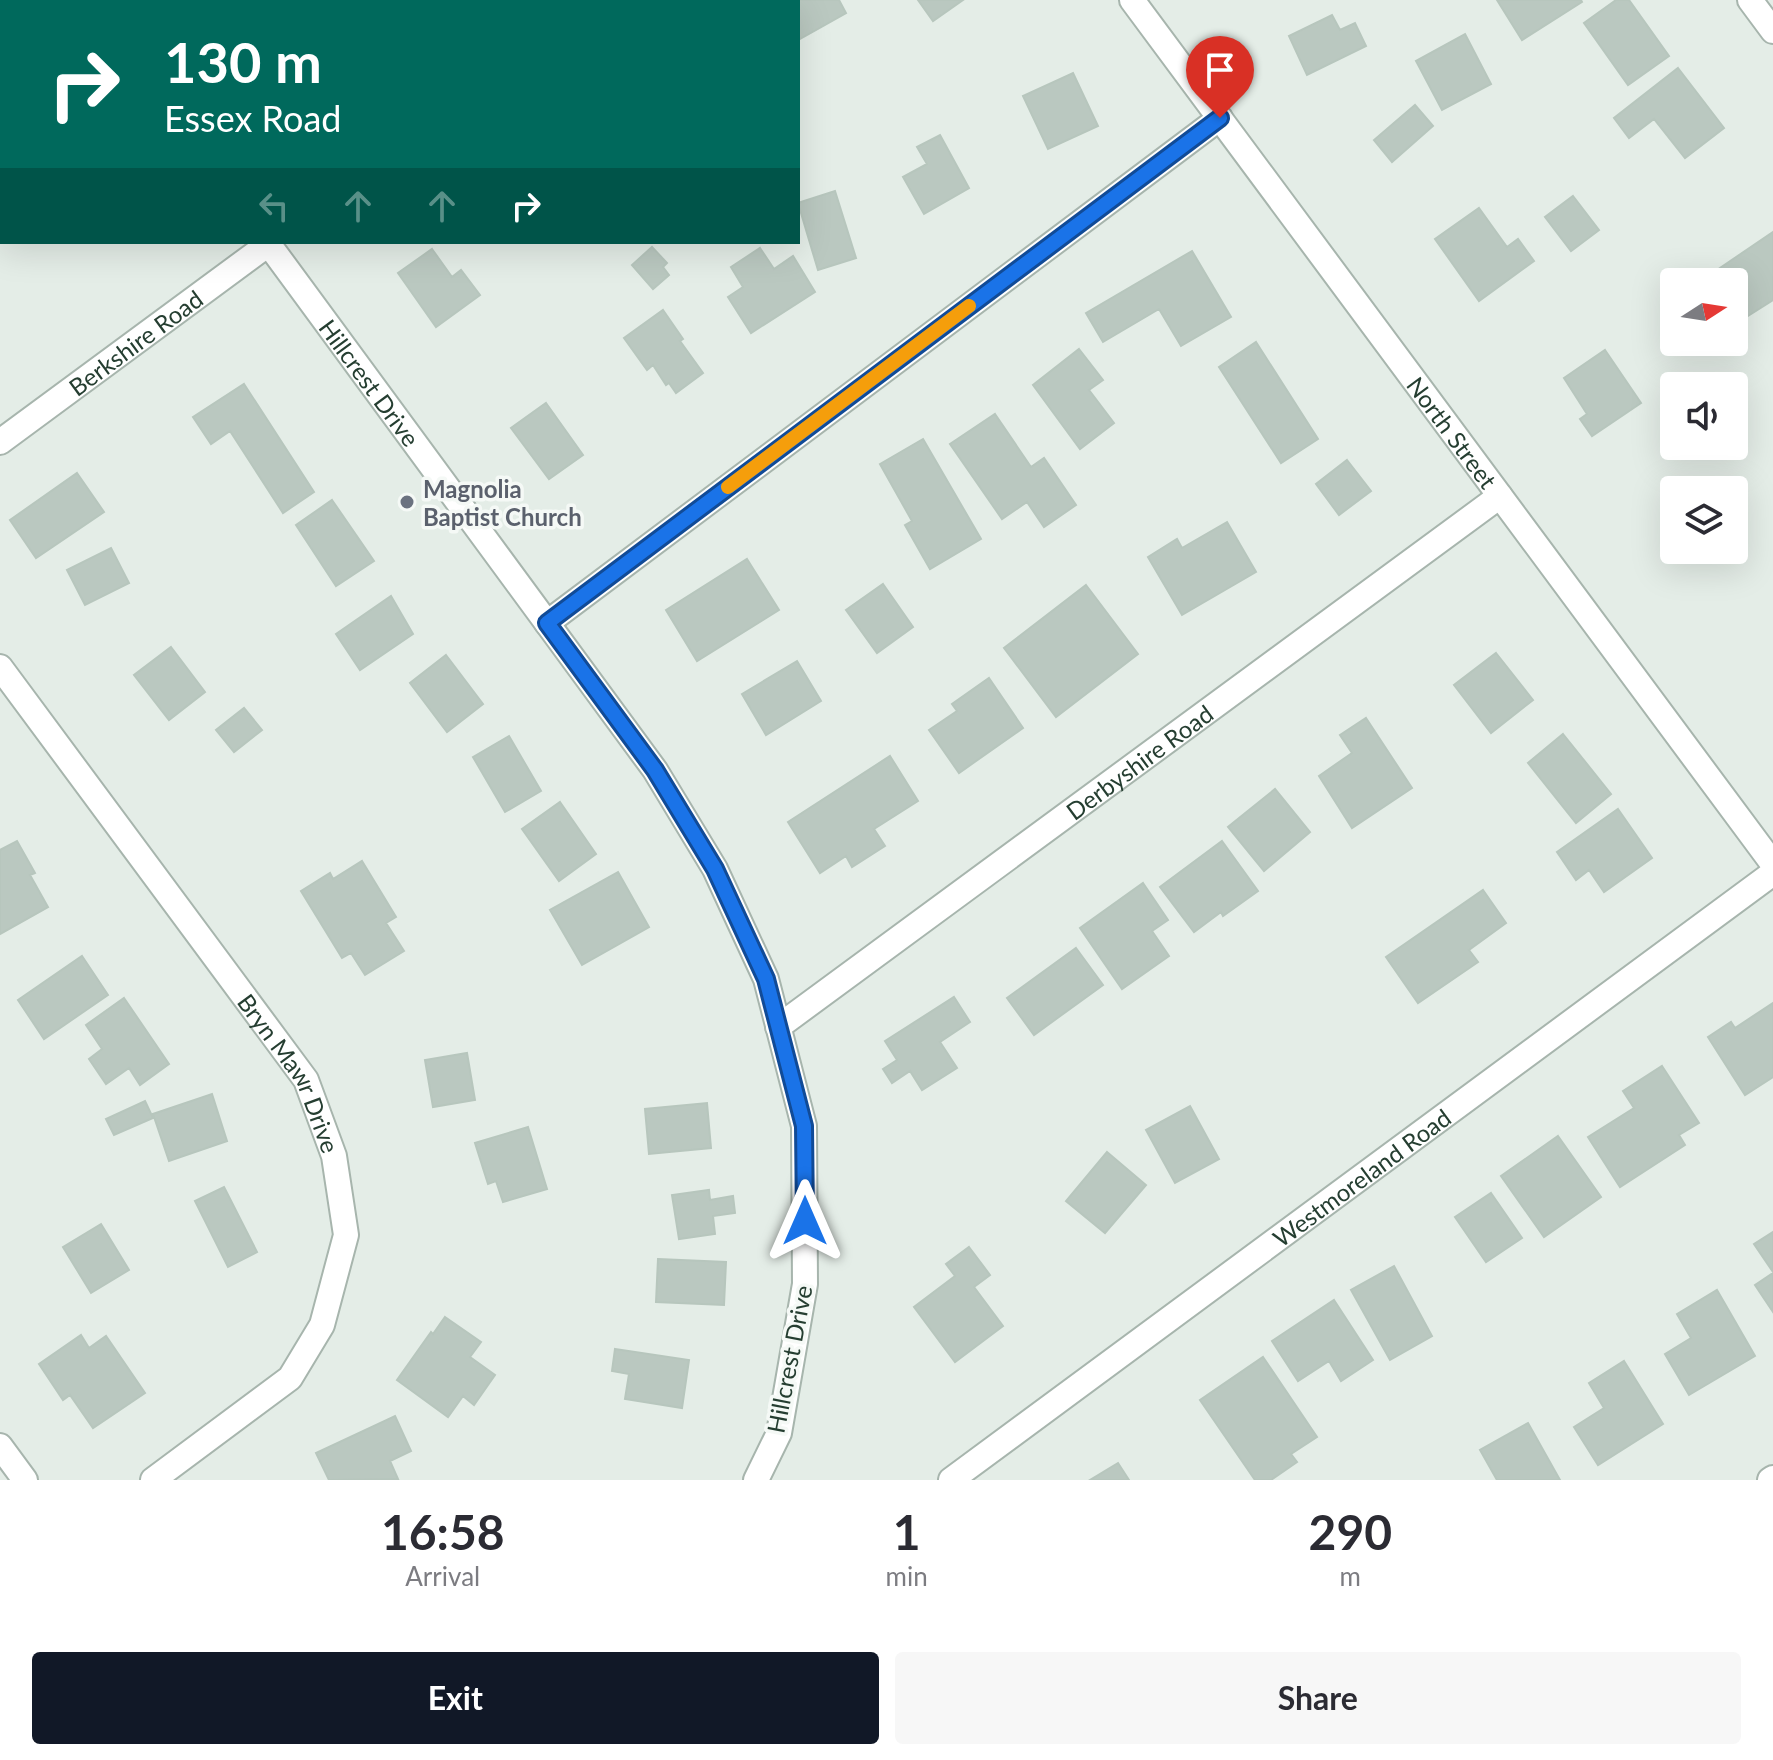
<!DOCTYPE html>
<style>
body{margin:0;font-family:Lato,sans-serif;background:#f7f7f7;color:#2b2b33;height:100vh;display:flex;flex-direction:column;font-size:30px;white-space:nowrap}
*{box-sizing:border-box;margin:0}
p{font-size:26px;color:#7c7c81}
.icon{flex:none;width:44px;height:44px;fill:none;stroke:currentColor;stroke-width:2;stroke-linecap:round;stroke-linejoin:round}
.map{position:relative;height:1480px;overflow:hidden}
.drawer{display:flex;flex-direction:column;background:#fff;flex:1}
.drawer>*{flex:none}
.banner{position:absolute;left:0px;top:0px;width:800px;height:244px;box-shadow:0 8px 32px #0002;background:#00695c;color:#fff;overflow:hidden}
.needle{width:52px;rotate:78deg}
.controls{position:absolute;left:1660px;top:268px;display:grid;gap:16px}
.controls a{display:grid;place-items:center;width:88px;height:88px;border-radius:8px;background:#fff;box-shadow:0 8px 32px #0002;font-size:40px}
.pin{position:absolute;display:grid;place-items:center;width:68px;height:68px;color:#fff;margin:-82px -34px;border-radius:50% 50% 50% 0;rotate:-45deg;box-shadow:0 0 8px #0007}
.pin .icon{rotate:45deg}
.me{position:absolute;width:88px;margin:-44px;rotate:0deg;stroke-linejoin:round;filter:drop-shadow(0 0 6px #0008)}
.turn{display:flex;align-items:center;gap:28px;height:168px;padding:0 32px;font-size:36px}
.turn .icon{width:104px;height:104px;stroke-width:2.5}
.turn b{display:block;font-size:56px;line-height:68px}
.lanes{display:flex;align-items:center;height:76px;padding:0 32px;background:#0003;justify-content:center;gap:40px;direction:ltr}
.lanes .off{opacity:.35}
.eta{display:flex;justify-content:space-evenly;align-items:center;height:136px;text-align:center}
.eta b{font-size:48px;font-weight:700;line-height:56px}
.button{display:flex;gap:16px;margin-top:auto;padding:16px 32px}
.button a{flex:1;height:92px;border-radius:8px;background:#111827;color:#fff;font-size:32px;font-weight:700;line-height:92px;text-align:center}
.button a+a{background:#f7f7f7;color:#2b2b33}
.map>svg:first-child{display:block}
</style>
<div class="map">
<svg width="1773" height="1480" viewBox="0 0 1773 1480">
<rect width="100%" height="100%" fill="#e4ede7"/>
<path fill="#bac8c0" stroke="#b7c6bd" stroke-width="2" d="M775,0H839L846,13L798,40V2H772Z
M918,0H963L933,21Z
M1497,0H1581L1582,2L1522,40Z
M1616,0H1629L1669,56L1628,85L1584,23Z
M1332,15L1340,30L1355,23L1366,46L1307,75L1289,36Z
M1465,34L1491,84L1442,110L1416,61Z
M1678,68L1724,128L1685,158L1654,119L1629,138L1614,118Z
M1073,73L1098,126L1048,149L1023,96Z
M1415,105L1433,126L1392,162L1374,140Z
M940,135L969,188L924,214L903,177L927,164L917,147Z
M835,191L856,258L818,270L798,203Z
M1573,196L1599,230L1571,251L1545,217Z
M1479,208L1507,247L1518,239L1534,261L1479,301L1435,239Z
M1773,232V300L1748,316L1734,295V282H1725L1717,270Z
M652,247L667,263L663,267L669,275L653,289L632,265Z
M760,248L774,269L793,256L815,292L751,333L728,297L743,287L731,267Z
M432,249L452,277L461,270L480,295L436,327L398,273Z
M1192,251L1231,317L1181,346L1159,309L1103,342L1086,313Z
M663,310L683,339L680,341L703,373L676,393L669,383L666,385L653,365L647,370L624,338Z
M1256,342L1318,439L1281,463L1219,367Z
M1079,349L1103,380L1089,390L1114,423L1080,449L1033,385Z
M1605,350L1641,403L1592,436L1580,419L1587,414L1564,378Z
M244,384L314,492L283,513L230,431L211,444L193,417Z
M546,403L583,455L549,479L511,428Z
M995,414L1031,467L1044,458L1076,505L1044,527L1027,502L1002,519L950,444Z
M923,439L981,539L930,569L905,525L912,521L880,464Z
M1347,460L1371,491L1339,515L1316,484Z
M77,473L104,512L36,558L10,520Z
M332,500L374,561L336,586L296,525Z
M1227,522L1256,572L1182,615L1148,557L1177,539L1182,548Z
M111,548L129,583L85,605L67,570Z
M747,559L779,610L697,661L666,610Z
M883,584L913,627L877,653L846,610Z
M1086,585L1138,654L1056,717L1004,648Z
M391,596L413,634L360,670L336,634Z
M171,647L205,692L169,720L134,675Z
M1496,653L1533,700L1491,733L1454,685Z
M446,655L483,704L447,732L410,683Z
M797,661L821,701L766,735L742,694Z
M989,678L1023,728L959,773L929,730L957,711L952,704Z
M244,708L262,730L234,752L216,730Z
M1366,718L1412,788L1352,828L1319,776L1352,753L1340,735Z
M1563,734L1611,794L1576,823L1528,763Z
M509,736L541,791L505,812L473,757Z
M890,756L918,801L874,829L885,846L852,867L846,856L820,873L788,822Z
M1275,789L1310,832L1264,871L1228,827Z
M560,802L596,854L559,881L522,829Z
M1618,809L1652,858L1604,892L1589,870L1576,880L1557,852Z
M17,841L35,873L30,875L48,907L0,934V850Z
M1222,841L1258,891L1223,916L1221,912L1194,932L1160,887Z
M362,861L396,917L386,923L404,951L365,975L351,953L342,958L301,891L330,873L333,879Z
M618,872L649,927L582,965L550,910Z
M1143,883L1168,920L1152,931L1169,956L1122,989L1080,928Z
M1483,890L1506,923L1469,950L1478,962L1418,1003L1386,957Z
M1076,948L1103,985L1034,1035L1007,998Z
M82,956L108,995L44,1039L18,1000Z
M954,997L970,1022L940,1042L957,1068L922,1090L910,1071L892,1083L883,1069L897,1060L885,1041Z
M124,998L169,1064L140,1085L129,1068L106,1084L89,1059L102,1049L86,1025Z
M1773,1003V1077L1745,1095L1708,1037L1731,1022L1735,1028Z
M467,1053L475,1100L433,1107L425,1060Z
M1662,1066L1699,1123L1679,1135L1685,1145L1620,1187L1588,1137L1634,1108L1623,1091Z
M212,1094L227,1141L169,1161L153,1114Z
M145,1101L153,1118L114,1135L106,1119Z
M707,1103L711,1148L649,1154L645,1109Z
M1190,1106L1219,1159L1175,1183L1146,1130Z
M528,1127L547,1189L503,1202L496,1181L488,1184L475,1143Z
M1558,1136L1601,1197L1544,1237L1501,1176Z
M1107,1152L1146,1185L1105,1233L1066,1201Z
M224,1187L257,1252L228,1267L195,1201Z
M709,1190L710,1200L733,1196L735,1213L713,1216L715,1234L679,1239L672,1195Z
M1491,1193L1522,1238L1486,1262L1455,1217Z
M101,1224L129,1270L91,1293L63,1247Z
M1773,1232V1272L1754,1244Z
M969,1247L990,1275L974,1287L1003,1326L955,1362L914,1307L955,1276L946,1264Z
M658,1259L726,1262L724,1305L656,1302Z
M1394,1266L1432,1336L1390,1360L1351,1290Z
M1773,1273V1312L1755,1285Z
M1717,1290L1755,1356L1689,1395L1665,1354L1691,1338L1677,1314Z
M1334,1300L1373,1360L1341,1381L1329,1361L1298,1381L1272,1341Z
M445,1317L481,1342L470,1357L495,1375L474,1405L463,1396L448,1417L397,1380L431,1332L433,1334Z
M81,1335L89,1348L106,1336L145,1393L93,1428L70,1395L63,1400L39,1364Z
M615,1349L689,1360L682,1408L625,1399L629,1374L612,1371Z
M1263,1357L1317,1437L1291,1454L1297,1462L1271,1480H1255L1200,1400Z
M1624,1361L1663,1424L1598,1465L1574,1427L1604,1408L1589,1383Z
M395,1416L411,1451L390,1461L398,1479L329,1480L316,1453Z
M1528,1423L1560,1480H1497L1480,1450Z
M1118,1463L1129,1480H1090Z"/>
<g fill="none" stroke-linecap="round" stroke-linejoin="round">
<g stroke="#a7b5ad" stroke-width="28">
<g id="minor">
<path d="M87,0L89,2"/>
<path id="s1" d="M1132,0L1773,864"/>
<path d="M1750,0L1773,31"/>
<path d="M594,2L596,0"/>
<path id="s2" d="M267,242L655,770L715,869L766,979L804,1126L805,1284L779,1433L756,1480"/>
<path id="s3" d="M0,442L271,242"/>
<path d="M547,623L1220,118"/>
<path id="s4" d="M0,667L306,1080L334,1156L346,1235L322,1325L290,1378L153,1480"/>
<path id="s5" d="M778,1027L1500,496"/>
<path d="M0,1446L25,1480"/>
<path id="s6" d="M951,1480L1773,873"/>
</g>
</g>
<g stroke="#a7b5ad" stroke-width="28">
<path id="tertiary" d="M1770,1480L1773,1478"/>
</g>
<use href="#minor" stroke="#fff" stroke-width="24"/>
<use href="#tertiary" stroke="#fff" stroke-width="24"/>
</g>
<g fill="none" stroke-linecap="round" stroke-linejoin="round">
<g stroke="#114b97" stroke-width="20">
<path id="route" d="M805,1221L804,1126L766,979L715,869L655,770L547,623L1220,118"/>
</g>
<use href="#route" stroke="#1a73e8" stroke-width="14"/>
<path stroke="#f59e0b" stroke-width="14" d="M728,487L969,306"/>
</g>
<circle fill="#6b7280" stroke="#f5f9f6" stroke-width="3" cx="407" cy="502" r="8"/>
<g text-anchor="middle" dominant-baseline="central" stroke-width="7" stroke-linejoin="round" paint-order="stroke">
<g font-size="24" fill="#253e31" stroke="#f5f9f6">
<text stroke="none"><textPath href="#s3" startOffset="168">Berkshire Road</textPath></text>
<text stroke="none"><textPath href="#s2" startOffset="174">Hillcrest Drive</textPath></text>
<text stroke="none"><textPath href="#s1" startOffset="538">North Street</textPath></text>
<text stroke="none"><textPath href="#s5" startOffset="448">Derbyshire Road</textPath></text>
<text stroke="none"><textPath href="#s4" startOffset="500">Bryn Mawr Drive</textPath></text>
<text stroke="none"><textPath href="#s6" startOffset="510">Westmoreland Road</textPath></text>
<text transform="translate(789 1359) rotate(-79)">Hillcrest Drive</text>
</g>
<g font-size="24" font-weight="bold" fill="#5b616d" stroke="#f5f9f6" text-anchor="start">
<text x="423" y="488">Magnolia<tspan x="423" dy="28">Baptist Church</tspan></text>
</g>
</g>
</svg>
<div class="controls">
<a><svg class="needle" viewBox="-14 -14 28 28"><path d="M0-13l5 13h-10z" fill="#e53935"/><path d="M0 13l5-13h-10z" fill="#7c7c81"/></svg></a>
<a><svg class="icon" aria-label="sound" viewBox="0 0 24 24"><path d="M4 9h4l5-4v14l-5-4H4zM17 9q2 3 0 6"/></svg></a>
<a><svg class="icon" aria-label="layers" viewBox="0 0 24 24"><path d="M12 4l9 5-9 5-9-5zM3 14l9 5 9-5"/></svg></a>
</div>
<div class="pin" style="left:1220px;top:118px;background:#d93025"><svg class="icon" aria-label="arrive" viewBox="0 0 24 24"><path d="M6 21V4h12l-3 4 3 4H6"/></svg></div>
<svg class="me" style="left:805px;top:1221px" viewBox="-20 -20 40 40"><path d="M0-17L14 15 0 8-14 15z" fill="#1a73e8" stroke="#fff" stroke-width="4"/></svg>
<div class="banner">
<div class="turn"><svg class="icon" aria-label="right" viewBox="0 0 24 24"><path d="M7 20v-9h11M14 6l5 5-5 5"/></svg><div><b>130 m</b>Essex Road</div></div>
<div class="lanes"><svg class="icon off" aria-label="left" viewBox="0 0 24 24"><path d="M17 20v-9H6M10 6l-5 5 5 5"/></svg><svg class="icon off" aria-label="ahead" viewBox="0 0 24 24"><path d="M12 20V5M6 11l6-6 6 6"/></svg><svg class="icon off" aria-label="ahead" viewBox="0 0 24 24"><path d="M12 20V5M6 11l6-6 6 6"/></svg><svg class="icon" aria-label="right" viewBox="0 0 24 24"><path d="M7 20v-9h11M14 6l5 5-5 5"/></svg></div>
</div>
</div>
<section class="drawer">
<div class="eta">
<div><b>16:58</b><p>Arrival</p></div>
<div><b>1</b><p>min</p></div>
<div><b>290</b><p>m</p></div>
</div>
<div class="button"><a>Exit</a><a>Share</a></div>
</section>
